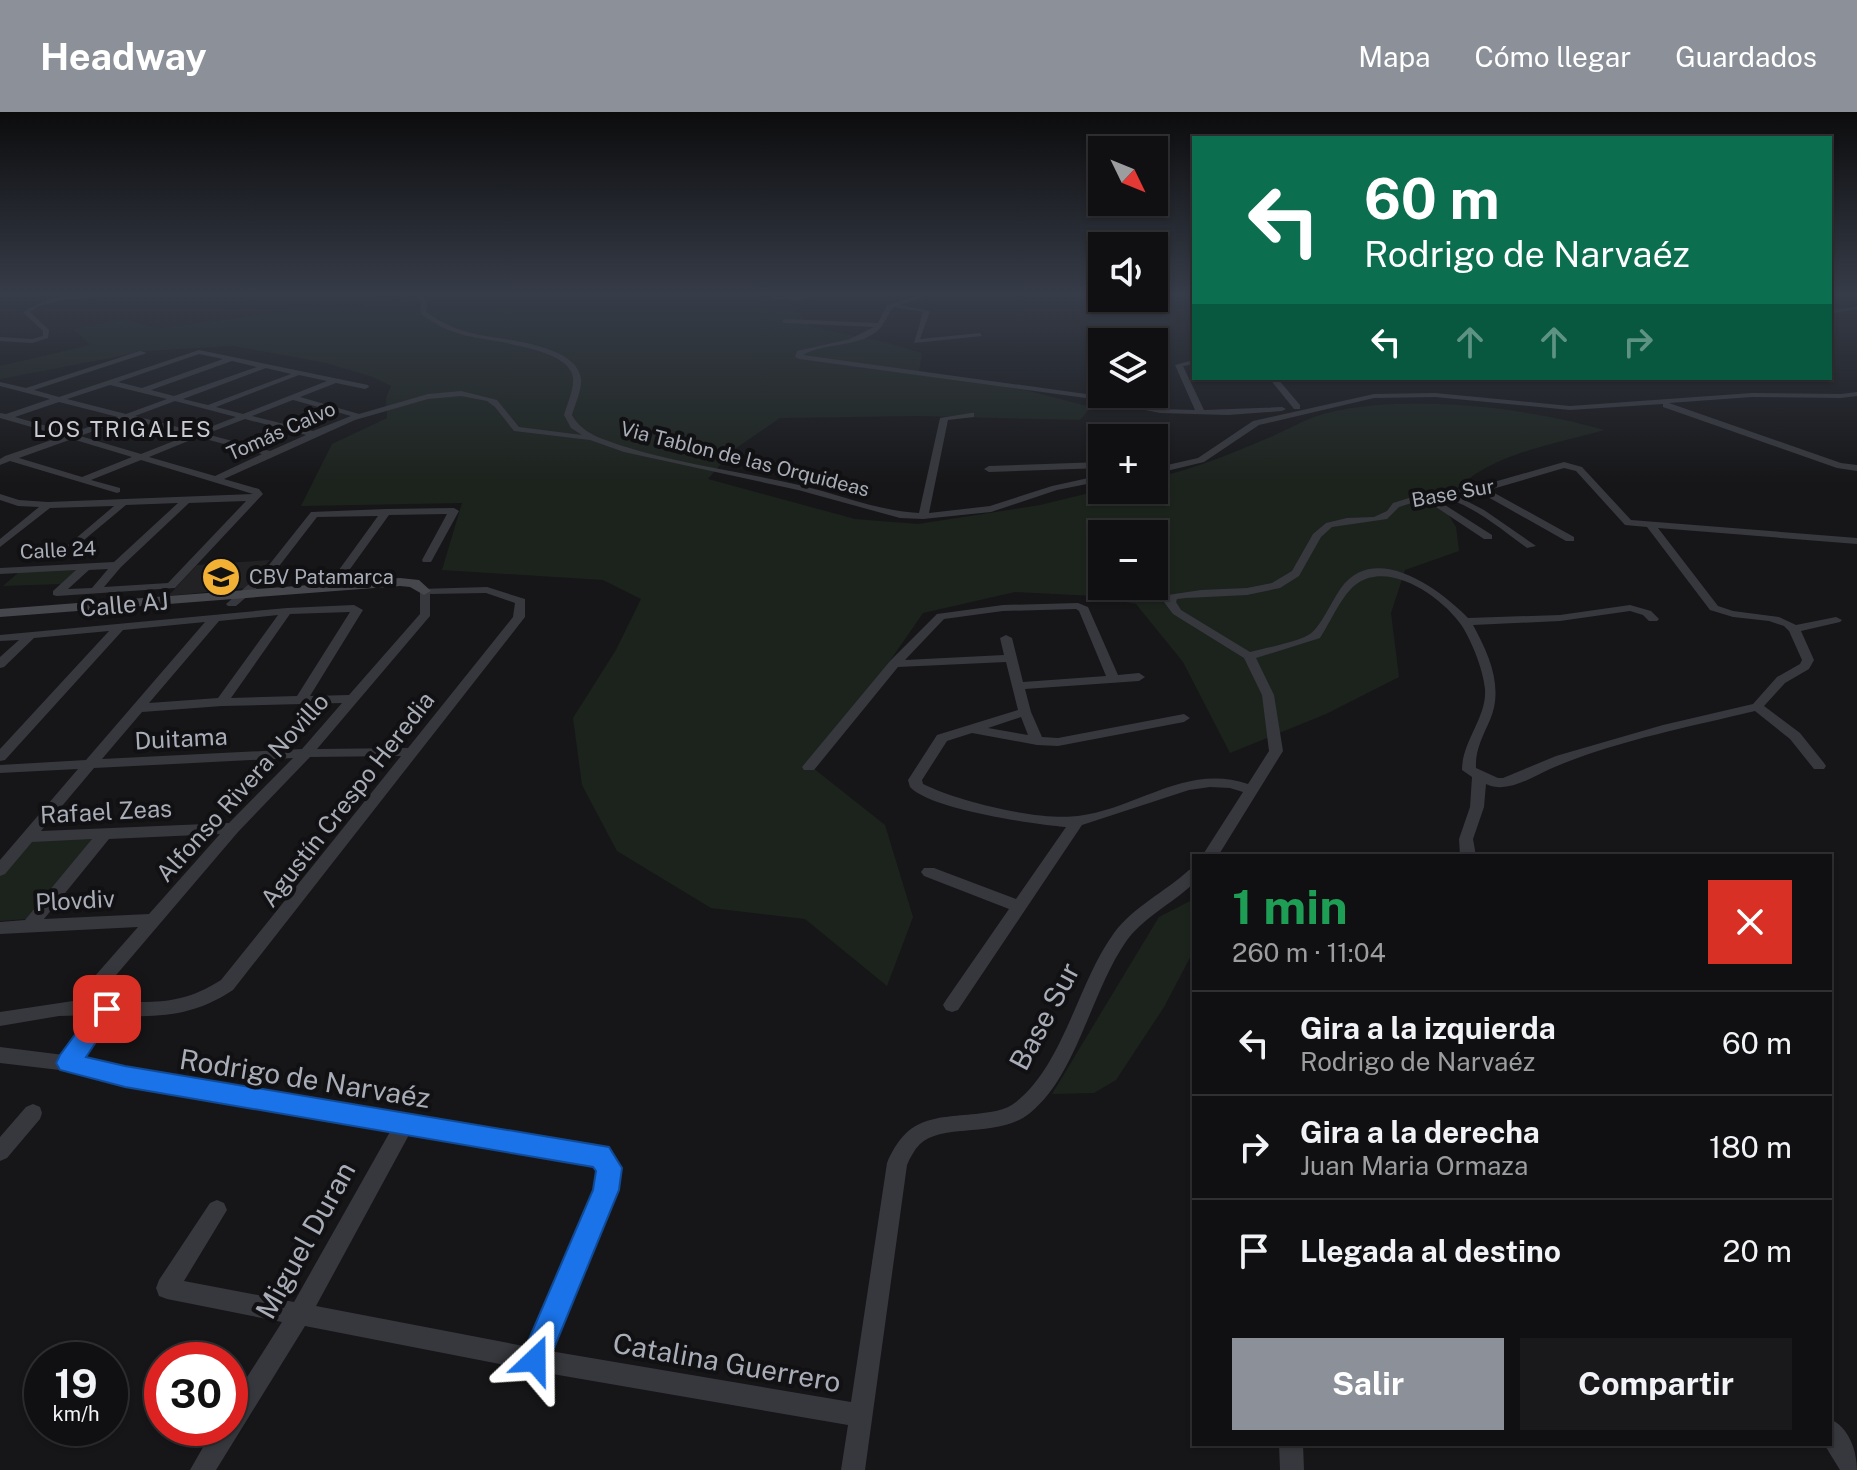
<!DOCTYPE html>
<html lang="es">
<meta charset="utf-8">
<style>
body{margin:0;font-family:"Public Sans",sans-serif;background:#19191b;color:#f1f3f6;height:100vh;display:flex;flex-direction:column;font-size:30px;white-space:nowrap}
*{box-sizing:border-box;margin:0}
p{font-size:26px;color:#9c9d9f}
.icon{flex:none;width:44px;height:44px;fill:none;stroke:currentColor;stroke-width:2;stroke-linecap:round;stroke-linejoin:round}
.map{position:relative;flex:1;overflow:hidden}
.details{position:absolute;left:1192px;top:742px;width:640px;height:592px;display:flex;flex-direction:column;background:#101012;border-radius:0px;box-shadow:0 2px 6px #0004,0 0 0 2px #303032}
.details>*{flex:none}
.banner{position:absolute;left:1192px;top:24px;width:640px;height:244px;border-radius:0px;box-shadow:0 2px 6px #0004,0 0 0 2px #303032;background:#0b6e4f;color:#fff;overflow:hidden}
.needle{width:52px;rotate:133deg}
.tools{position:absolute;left:1088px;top:24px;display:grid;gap:16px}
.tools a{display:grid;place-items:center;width:80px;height:80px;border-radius:0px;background:#101012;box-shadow:0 2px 6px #0004,0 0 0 2px #303032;font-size:40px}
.speed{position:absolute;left:24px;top:1230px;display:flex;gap:16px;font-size:40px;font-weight:700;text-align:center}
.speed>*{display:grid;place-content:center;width:104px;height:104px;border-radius:50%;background:#101012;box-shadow:0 2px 6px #0004,0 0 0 2px #303032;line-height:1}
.speed small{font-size:20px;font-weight:400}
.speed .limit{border:12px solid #d22;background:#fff;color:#111}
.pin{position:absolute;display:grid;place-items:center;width:68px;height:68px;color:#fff;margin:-34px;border-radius:16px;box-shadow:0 4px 12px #0006}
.me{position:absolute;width:88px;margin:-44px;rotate:23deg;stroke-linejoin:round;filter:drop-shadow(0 0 6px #0008)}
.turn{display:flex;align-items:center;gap:28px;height:168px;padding:0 40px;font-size:36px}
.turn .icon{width:104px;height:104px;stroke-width:2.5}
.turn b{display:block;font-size:56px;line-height:68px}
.lanes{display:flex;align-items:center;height:76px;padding:0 40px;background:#0003;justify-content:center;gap:40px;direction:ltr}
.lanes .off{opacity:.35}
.round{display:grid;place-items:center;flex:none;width:84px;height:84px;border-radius:0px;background:#19191b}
.summary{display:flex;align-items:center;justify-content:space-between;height:136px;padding:0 40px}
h1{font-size:48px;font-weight:700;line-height:60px;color:#1e9e55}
.action{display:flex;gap:16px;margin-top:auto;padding:16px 40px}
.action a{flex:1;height:92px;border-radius:0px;background:#8c9099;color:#fff;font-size:32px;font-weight:700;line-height:92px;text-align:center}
.action a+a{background:#19191b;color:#f1f3f6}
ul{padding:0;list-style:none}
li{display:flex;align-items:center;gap:24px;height:104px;padding:0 40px;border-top:2px solid #303032}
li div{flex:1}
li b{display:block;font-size:30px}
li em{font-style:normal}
header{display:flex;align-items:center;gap:48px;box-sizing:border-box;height:112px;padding:0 40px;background:#8c9099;color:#fff}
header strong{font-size:38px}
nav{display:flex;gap:44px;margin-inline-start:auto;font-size:28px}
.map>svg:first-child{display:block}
</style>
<header>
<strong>Headway</strong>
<nav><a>Mapa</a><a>Cómo llegar</a><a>Guardados</a></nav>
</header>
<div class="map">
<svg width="1857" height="1358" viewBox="0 0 1857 1358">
<rect width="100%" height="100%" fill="#161618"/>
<path fill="#222225" d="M270,448L246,476L168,484L197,453Z"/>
<path fill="#1c231d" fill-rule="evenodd" d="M437,182H783L811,215L885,230L922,241L919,260L1029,279L1091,295L1080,308L919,304L780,306L732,339L708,367L855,407L918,412L1040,393L1102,378H1154V366C1196,357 1235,340 1275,323C1288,317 1301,310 1314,305C1391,279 1528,295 1604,318C1550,334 1476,343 1443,394L1456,415L1459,439L1405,458L1391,501L1399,565L1326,602L1230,641L1183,550L1136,492L1095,484L1015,480L923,501L878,566L808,652L885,713L913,805L887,874L805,807L711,796L617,739L582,673L573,606L616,538L641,487L603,468L442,458L462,391L301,394L332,332L387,306L386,286L391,274L373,265L326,251L233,234L148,239L0,267V254L90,233L73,217L122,208L161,216L307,197L388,191ZM1102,422H1154V474H1102Z
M78,457L61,472L3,474L19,460Z
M93,726L27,807L0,809V763L26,729Z
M1194,787V838L1164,895L1116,968L1094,981L1052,982L1159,805Z"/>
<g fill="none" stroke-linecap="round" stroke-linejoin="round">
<path stroke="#2c353c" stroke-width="3" d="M1830,200L1857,196"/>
<path fill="#37383d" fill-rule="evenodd" d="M80,182H151L67,187L39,194L30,200L49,218L48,226L32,231L0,229V225L32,227L43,224V219L24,201V199L49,187Z
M417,182H423L427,190L426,200C440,210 455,217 471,221C498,228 577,231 581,267C582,278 575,292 572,303C578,314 588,321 600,326C662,350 734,358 799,373C838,382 878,399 919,401L940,306L971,301H974V305L948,308L929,401L990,394L1052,374L1102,363V369L1057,378L991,400L923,407L900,406L798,378L624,340L590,328L514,319L495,295L487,289L461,284L428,287L355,308L224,367L259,377L263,382L175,476L57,484L53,483V479L76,458L0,462V456L114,450L178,391L126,393L72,438L67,435L68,433L114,394L50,396L0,435V427L39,395L18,394L0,388V382L19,388L48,390L253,382L141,348L91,368L120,376V380L117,381L10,349L0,353V347L5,344L63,324L0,306V301L6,302L50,287L0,274V270L26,276L140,239L147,241L34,278L59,285L199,238L368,273L369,275L365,277L336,271L300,285L359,302L428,282L461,279L497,288L519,315L582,323L571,316L564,303C567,292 574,278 573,266C570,234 485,230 460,222C446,218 433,211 421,202V190ZM199,242L223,247L142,276L118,270ZM232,249L257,255L174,284L151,278ZM266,256L291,262L208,293L183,287ZM299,263L327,269L243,302L216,295ZM110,273L167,287L126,302L67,287ZM293,288L351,304L313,319L252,304ZM175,289L236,305L197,320L135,304ZM59,290L118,305L71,321L15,305ZM127,307L189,323L141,342L80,324ZM245,307L306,323L270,339L206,322ZM198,325L262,342L215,364L149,345ZM72,327L132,345L82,365L19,346ZM246,389L168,471L104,475L121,455L189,391ZM108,457L92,476L68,477L89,458Z
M808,182H818L798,189L771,186L774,184L798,185Z
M923,182H933L899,193L930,199L920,227L980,221L982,224L914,231L923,200L894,195C887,202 885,213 876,220C855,236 825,230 803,243L1086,282L1160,297L1195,298L1175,253L1194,248V252L1183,254L1204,298L1282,295L1286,297L1282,299L1228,303L1160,301L1086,286L799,247L795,245L797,239L850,227L874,215L785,211L782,209L785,207L878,211L887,193Z
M1269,266H1277L1300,293V297H1294Z
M1857,280V284L1841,286L1752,285L1669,291L1841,351L1857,353V359L1837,356L1663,295V292L1570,298L1435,285L1374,286L1259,313L1204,350L1154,362V356L1198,346L1253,309L1374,282L1435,281L1570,294L1752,281L1841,282Z
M1109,318L1113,321L1112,326H1104L1106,319Z
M1102,350V356L989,360L984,357L989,354Z
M1564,350L1582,355L1631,408L1857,426V432L1658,416L1718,494L1733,499L1779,505L1796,513L1836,505L1842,508L1840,510L1801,519L1814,548L1809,557L1785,571L1764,594L1800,621L1824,651L1826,654L1824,657H1814L1790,627L1755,599C1689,615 1611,630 1550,657C1530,666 1507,682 1486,672L1484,695L1473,727L1476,744H1460L1459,727L1470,695L1472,665L1462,658C1462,629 1487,606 1485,577C1483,557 1472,530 1462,514C1443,486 1391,449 1358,471C1343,480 1330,511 1320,526L1256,546L1274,583L1283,639L1218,744H1202L1243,680L1230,676L1210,675L1189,678L1082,713L958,898L952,900L946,898L943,893L946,888L1009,797L924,764L921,760L924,756H934L1016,787L1066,715C1033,712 932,698 910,675L908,668L937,623L1018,598L1006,550L898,555L814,658H804L802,655L890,549L937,502L1003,493L1078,491L1088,495L1118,563L1139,561L1145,565L1139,569L1025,577L1031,600L1042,625L1058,626L1184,602L1190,606L1184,610L1058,634L1037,633L972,621L947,629L922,668L923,672C960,690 1038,709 1078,704C1137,697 1186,651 1248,672L1269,639L1262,583L1244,546L1173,502L1164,490L1168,483L1201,478L1247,476L1272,471L1292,459L1313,422L1326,411L1347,406L1374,405L1387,399L1393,391L1422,382L1480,374ZM1564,356L1576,359L1625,413L1647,415L1710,498L1733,505L1769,509L1784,514L1789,519L1802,548L1800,552L1777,565L1753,592L1663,613L1556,644L1503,666H1498L1476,656C1475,638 1483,624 1490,608C1504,576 1489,542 1473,513L1560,509L1630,499L1643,503L1649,509H1657L1659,507L1651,499L1630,493L1560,503L1468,506C1440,477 1375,429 1341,476C1333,487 1320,516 1310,522C1295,531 1268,535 1250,540L1181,498L1176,490L1177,487L1186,486L1247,483L1280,476L1299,464L1321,425L1332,415L1387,407L1399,395L1424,387L1484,427H1492V423L1434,386C1460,382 1506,421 1527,436L1536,434L1484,398L1455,383L1479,380L1566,429H1574V425L1489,378ZM1076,497L1079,499L1106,564L1023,570L1012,526L1006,523L1000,526L1004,543L905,548L944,507L1003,499ZM1021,605L1028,623L988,616Z
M386,397L454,396L459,399L431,450H423L422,448L447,402L389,403L345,464L341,465L336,462L378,404L317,405L273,462L236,494H228L226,492L265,458L311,400Z
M487,475L525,487V505L233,878C192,905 159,905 112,904L82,946L125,956L607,1037L620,1056L616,1078L550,1239L851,1290L887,1051C907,1005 931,1006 976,1002C990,1000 1005,999 1016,990C1064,952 1078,870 1114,821C1133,795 1165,780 1189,758L1194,756V771C1172,792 1142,806 1125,831C1091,881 1076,964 1030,1001C998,1027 944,1010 920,1032C914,1038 910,1046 907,1053L865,1358H841L848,1313L535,1259L305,1214L216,1358H190L214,1316H230V1292L282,1210L167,1187L159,1184L156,1176L159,1168L210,1091L217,1088L224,1091L227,1098L184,1169L294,1190L391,1018L125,972L68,959L0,951V935L64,943L93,903L59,904L0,914V900L73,889L138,815L0,822V810L25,808L92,727L32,730L5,762L0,764V748L78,657L0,661V653L86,648L205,510L123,518L5,648L0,649V637L109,519L34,526L4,555L0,556V545L19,528L0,529V523L287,496L354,493L363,498L310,584L349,583L420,502V477ZM486,481L515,491L513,505L408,636L317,637L430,504V482ZM350,500L297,584L231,586L290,502ZM278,503L218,586L149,591L219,509ZM342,591L302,637L102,647L142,600L222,594ZM401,644L221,868C176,897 144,889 94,889L238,720L310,645ZM293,646L229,711L41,719L94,656ZM220,722L149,802L44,807L109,727ZM410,1021L594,1052L600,1059L596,1078L529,1235L316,1194Z
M33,992L40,995L42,1001L40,1007L7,1046L0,1049V1025L26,995Z
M1830,1307C1849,1315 1857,1339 1857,1358H1840L1824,1332H1830Z
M1279,1332H1303L1304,1358H1280Z"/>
<path fill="#45474d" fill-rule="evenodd" d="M400,466L419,468L431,479L424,483L410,475L400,474L0,505V497Z"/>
</g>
<linearGradient id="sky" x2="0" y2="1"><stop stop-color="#0c0c0d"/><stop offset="0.49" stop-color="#363c48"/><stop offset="1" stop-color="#363c48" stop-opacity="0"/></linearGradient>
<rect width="1857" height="372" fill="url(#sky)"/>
<path fill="#1a73e8" stroke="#114b97" stroke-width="2" d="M107,887L115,890L118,897L86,945L125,954L609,1035L622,1056L619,1078L545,1258L535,1263L524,1258L520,1248L593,1078L596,1059L593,1055L125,975L60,958L56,951L60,943L99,890Z"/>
<defs>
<g id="school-disc" transform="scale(2)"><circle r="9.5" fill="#f2b134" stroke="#111113"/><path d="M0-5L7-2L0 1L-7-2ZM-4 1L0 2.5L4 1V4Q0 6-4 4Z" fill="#111"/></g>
</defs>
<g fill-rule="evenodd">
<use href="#school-disc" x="221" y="465"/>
</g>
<g text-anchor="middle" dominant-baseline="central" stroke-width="8" stroke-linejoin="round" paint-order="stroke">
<g font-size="20" fill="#a8adb8" stroke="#111113">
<text transform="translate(281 319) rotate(-24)">Tomás Calvo</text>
<text transform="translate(745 347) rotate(14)">Via Tablon de las Orquideas</text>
<text transform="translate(1453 381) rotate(-10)">Base Sur</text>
<text transform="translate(58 438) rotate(-3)">Calle 24</text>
</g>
<g font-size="20" fill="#a8adb8" stroke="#111113" text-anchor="start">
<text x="249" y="465">CBV Patamarca</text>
</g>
<g font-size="22" letter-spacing="2" fill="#c9ccd4" stroke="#111113">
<text x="123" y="317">LOS TRIGALES</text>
</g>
<g font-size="24" fill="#a8adb8" stroke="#111113">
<text transform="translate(124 492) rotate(-5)">Calle AJ</text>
<text transform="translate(181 626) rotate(-3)">Duitama</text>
<text transform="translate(242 675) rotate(-48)">Alfonso Rivera Novillo</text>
<text transform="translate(347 687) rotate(-52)">Agustín Crespo Heredia</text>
<text transform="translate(106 699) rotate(-3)">Rafael Zeas</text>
<text transform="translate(75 788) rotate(-3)">Plovdiv</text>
</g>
<g font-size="28" fill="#a8adb8" stroke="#111113">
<text transform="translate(1044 904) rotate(-62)">Base Sur</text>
<text transform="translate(305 966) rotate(9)">Rodrigo de Narvaéz</text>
<text transform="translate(305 1128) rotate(-61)">Miguel Duran</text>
<text transform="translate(727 1250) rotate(10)">Catalina Guerrero</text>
</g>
</g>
</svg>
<div class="tools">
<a><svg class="needle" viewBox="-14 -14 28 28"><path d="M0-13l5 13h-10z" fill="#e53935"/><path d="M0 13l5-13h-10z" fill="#9c9d9f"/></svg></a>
<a><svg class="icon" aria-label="sound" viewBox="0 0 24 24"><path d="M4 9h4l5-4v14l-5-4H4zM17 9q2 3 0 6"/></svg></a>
<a><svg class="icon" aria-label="layers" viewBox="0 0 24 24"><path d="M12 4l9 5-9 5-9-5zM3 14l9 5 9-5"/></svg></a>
<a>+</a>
<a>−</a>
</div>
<div class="speed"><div>19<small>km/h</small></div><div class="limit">30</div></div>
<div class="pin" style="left:107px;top:897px;background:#d93025"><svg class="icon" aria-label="arrive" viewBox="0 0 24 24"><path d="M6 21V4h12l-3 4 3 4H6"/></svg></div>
<svg class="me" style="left:535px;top:1248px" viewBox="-20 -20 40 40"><path d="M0-17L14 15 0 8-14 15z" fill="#1a73e8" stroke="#fff" stroke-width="4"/></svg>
<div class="banner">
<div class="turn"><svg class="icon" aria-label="left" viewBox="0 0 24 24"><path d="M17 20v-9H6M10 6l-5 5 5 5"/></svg><div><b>60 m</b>Rodrigo de Narvaéz</div></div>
<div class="lanes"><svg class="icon" aria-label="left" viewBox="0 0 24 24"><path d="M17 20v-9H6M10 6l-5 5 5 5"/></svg><svg class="icon off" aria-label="ahead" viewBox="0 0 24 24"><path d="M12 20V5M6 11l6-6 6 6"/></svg><svg class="icon off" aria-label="ahead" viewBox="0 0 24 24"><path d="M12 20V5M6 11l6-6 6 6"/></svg><svg class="icon off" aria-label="right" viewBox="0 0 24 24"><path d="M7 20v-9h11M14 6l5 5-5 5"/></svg></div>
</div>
<section class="details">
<div class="summary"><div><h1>1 min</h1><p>260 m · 11:04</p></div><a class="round" style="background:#d93025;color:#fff"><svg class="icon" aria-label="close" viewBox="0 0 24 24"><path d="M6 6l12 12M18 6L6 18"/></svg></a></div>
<ul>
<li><svg class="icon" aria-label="left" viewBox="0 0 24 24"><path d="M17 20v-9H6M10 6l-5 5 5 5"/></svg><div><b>Gira a la izquierda</b><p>Rodrigo de Narvaéz</p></div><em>60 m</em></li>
<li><svg class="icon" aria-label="right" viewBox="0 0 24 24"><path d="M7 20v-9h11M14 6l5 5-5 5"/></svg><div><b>Gira a la derecha</b><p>Juan Maria Ormaza</p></div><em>180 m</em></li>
<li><svg class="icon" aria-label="arrive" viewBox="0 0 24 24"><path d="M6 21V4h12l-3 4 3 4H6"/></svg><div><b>Llegada al destino</b></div><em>20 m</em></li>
</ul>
<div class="action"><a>Salir</a><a>Compartir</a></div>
</section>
</div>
